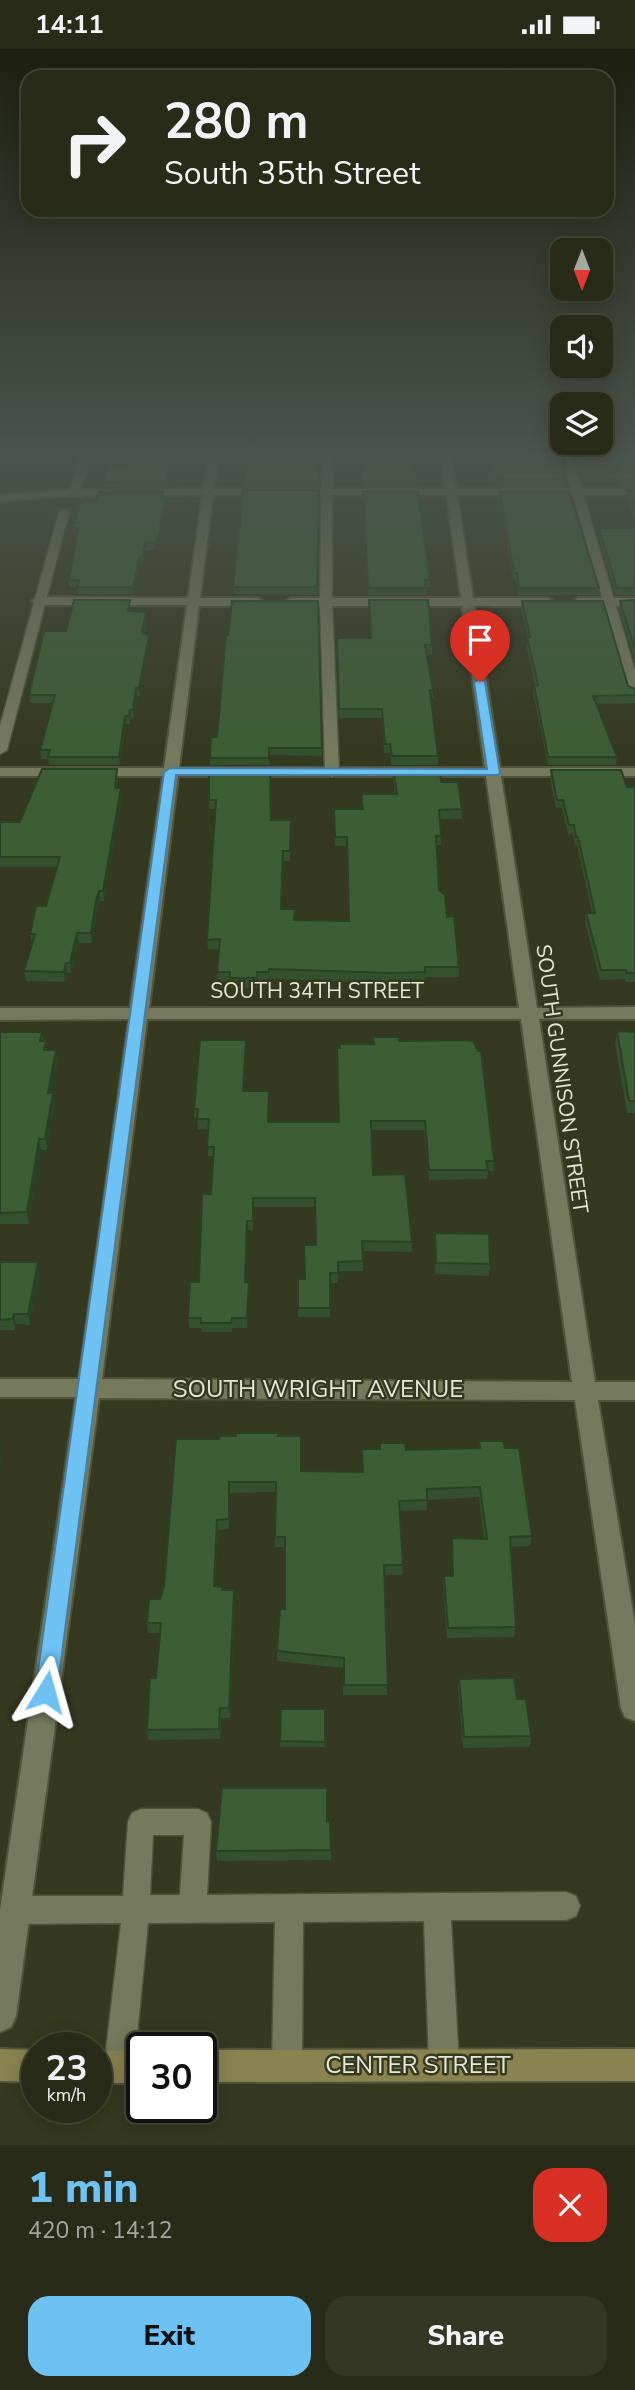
<!DOCTYPE html>
<meta charset="utf-8">
<style>
body{margin:0;font-family:"Nunito Sans",sans-serif;background:#343724;color:#f1f3f6;height:100vh;display:flex;flex-direction:column;font-size:26px;white-space:nowrap}
*{box-sizing:border-box;margin:0}
p{font-size:23px;color:#a5a7a1}
.icon{flex:none;width:38px;height:38px;fill:none;stroke:currentColor;stroke-width:2;stroke-linecap:round;stroke-linejoin:round}
.map{position:relative;height:2096px;overflow:hidden}
.details{display:flex;flex-direction:column;background:#282b17;flex:1}
.details>*{flex:none}
.top-card{position:absolute;left:21px;top:21px;width:593px;height:147px;border-radius:21px;box-shadow:0 4px 18px #0003,0 0 0 2px #444736;background:#282b17;color:#f1f3f6;overflow:hidden}
.needle{width:46px;rotate:180deg}
.fabs{position:absolute;left:550px;top:189px;display:grid;gap:14px}
.fabs a{display:grid;place-items:center;width:63px;height:63px;border-radius:14px;background:#282b17;box-shadow:0 4px 18px #0003,0 0 0 2px #444736;font-size:35px}
.speed{position:absolute;left:21px;top:1983px;display:flex;gap:14px;font-size:35px;font-weight:700;text-align:center}
.speed>*{display:grid;place-content:center;width:91px;height:91px;border-radius:50%;background:#282b17;box-shadow:0 4px 18px #0003,0 0 0 2px #444736;line-height:1}
.speed small{font-size:18px;font-weight:400}
.speed .limit{border:4px solid #111;border-radius:10px;background:#fff;color:#111}
.pin{position:absolute;display:grid;place-items:center;width:60px;height:60px;color:#fff;margin:-72px -30px;border-radius:50% 50% 50% 0;rotate:-45deg;box-shadow:0 0 7px #0007}
.pin .icon{rotate:45deg}
.me{position:absolute;width:77px;margin:-38px;rotate:8deg;stroke-linejoin:round;filter:drop-shadow(0 0 5px #0008)}
.turn{display:flex;align-items:center;gap:24px;height:147px;padding:0 28px;font-size:32px}
.turn .icon{width:91px;height:91px;stroke-width:2.5}
.turn b{display:block;font-size:49px;line-height:60px}
.round{display:grid;place-items:center;flex:none;width:74px;height:74px;border-radius:21px;background:#343724}
.overview{display:flex;align-items:center;justify-content:space-between;height:119px;padding:0 28px}
h1{font-size:42px;font-weight:800;line-height:52px;color:#6dc2f3}
.primary-button{display:flex;gap:14px;margin-top:auto;padding:14px 28px}
.primary-button a{flex:1;height:80px;border-radius:21px;background:#6dc2f3;color:#111;font-size:28px;font-weight:800;line-height:80px;text-align:center}
.primary-button a+a{background:#343724;color:#f1f3f6}
.status{display:flex;justify-content:space-between;align-items:center;height:49px;padding:0 35px;background:#282b17;direction:ltr}
.status svg{height:19px;fill:currentColor}
.map>svg:first-child{display:block}
</style>
<div class="status"><b>14:11</b><svg viewBox="0 0 49 12"><path d="M0 12V9h3v3zM5 12V6h3v6zM10 12V3h3v9zM15 12V0h3v12zM26 1h20v11H26zM47 4h2v5h-2z"/></svg></div>
<div class="map">
<svg width="635" height="2096" viewBox="0 0 635 2096">
<rect width="100%" height="100%" fill="#35391f"/>
<g fill="none" stroke-linecap="round" stroke-linejoin="round">
<g stroke="#51543d" stroke-width="3">
<path id="service" d="M80,407H90L80,444L75,447L70,444Z
M322,407H332V553L339,724L332,728L325,724L320,553Z
M562,407H572L635,622V648L629,644Z
M64,460L69,463L7,701L0,705V677L59,463Z
M141,1760H198L207,1764L211,1773L207,1846L566,1843L576,1847L580,1857L576,1867L566,1871H451L459,2016L454,2026L444,2031L434,2026L429,2016L424,1872L303,1873L302,2016L297,2026L287,2031L277,2026L272,2016L275,1873L148,1874L134,2018L129,2028L119,2033L109,2028L104,2018L121,1874L15,1875L5,1871L1,1861L5,1851L15,1847H123L128,1773L132,1764ZM153,1786H184L180,1846H150Z"/>
</g>
<g stroke="#51543d" stroke-width="4">
<path id="minor" d="M208,407H218L200,549H258L264,553L258,557H199L179,719H485L462,557H291L285,553L291,549H461L441,407H451L473,549H548L554,553L548,557H475L500,719H635V727H501L537,959L635,958V970H539L595,1333H635V1351H598L635,1576V1672L625,1668L621,1659L575,1351L99,1349L16,1967L11,1978L0,1983V1861L76,1348H0V1330H79L129,970L0,971V959H130L163,727H0V719H164L187,556H38L32,552L38,548L188,549ZM178,727H486L519,959H149ZM147,970H521L572,1333L102,1330Z
M635,549V557H578L572,553L578,549Z"/>
</g>
<g stroke="#51543d" stroke-width="4">
<path id="tertiary" d="M184,440H635V446H184L49,448L0,452V446L49,442Z"/>
</g>
<g stroke="#51543d" stroke-width="4">
<path id="secondary" d="M0,2000L37,2001V2033L0,2032Z
M635,2000V2032L201,2033V2001Z
M96,2002H142V2034H96Z"/>
</g>
<use href="#service" fill="#757a5d" fill-rule="evenodd"/>
<use href="#minor" fill="#757a5d" fill-rule="evenodd"/>
<use href="#tertiary" fill="#757a5d" fill-rule="evenodd"/>
<use href="#secondary" fill="#898350" fill-rule="evenodd"/>
</g>
<path fill="#34512d" d="M172,407L166,438L103,439V433L129,418Z
M320,407L319,437H244V431Z
M334,407H412L414,421L417,431V437H362L361,407Z
M486,407H563L566,422L565,437H497L496,432H489Z
M573,407H635V437H622L619,429H581Z
M319,441L317,546L233,545V538Z
M627,441H635V473L626,449Z
M163,442L164,448H166V455L158,496L155,501H145L143,515H140L134,545H78L77,538H69V531L77,486H74L73,479L96,452Z
M500,442L599,539V546H519L516,531H513L500,449Z
M363,449L430,531V538H426V546H368Z
M599,479H635V546H616L598,486Z
M130,551V563L146,571L144,585L149,594L140,647H137L134,669H130V675H126L120,716H49L48,710H41L40,701L52,654H30L29,646L66,582Z
M369,551L432,596V605H427L433,641V649H431L438,707V716H391L390,704H384L382,669H339L336,597L370,589Z
M635,551V613L619,560L620,552Z
M522,552L628,637L635,646V654L596,655L617,708L616,716H548L533,644L534,636H535L526,596L527,588H528L521,560Z
M228,586L322,699V707L269,706L270,716H210V709L217,688Z
M209,720L271,771H291L290,812H283L281,860L295,871L348,872L347,797H335L334,760H362L361,745H395L393,730V720L441,733L462,760V770H440L441,796H436L439,841L447,868L459,918V928H425V933L391,934L270,930L269,933H258L257,939H230V933H217V923L219,900H208L207,891L215,760H209Z
M551,721L627,738H635V933H626L625,930L600,931L585,873L586,864H592L577,796H575L573,785H568L562,759H556L550,730Z
M118,730L117,739L122,748L104,852H100L97,861L92,894H79L71,924H67L65,933L26,932L24,922L32,895L30,885L46,857L57,818H0V773H20Z
M617,982L635,983V1064H627L615,995Z
M0,983H42L43,992L47,1001H56L58,1012L52,1044H53L55,1055L47,1101H41L29,1175H0Z
M373,988L399,992L494,1112L493,1122H488L487,1130L429,1131L424,1081H371L373,1126L412,1193V1203L363,1202V1222H338V1234H330V1268H298V1230H305L316,1196L315,1158H254L253,1181H247L245,1233H249V1243L247,1279H232V1283H202L201,1279H189L188,1269L199,1233L211,1145L214,1107H208V1080H198L197,1069H194V1060L246,1000L244,1042L269,1073H339L373,995Z
M435,1184L490,1215L489,1227L435,1225Z
M0,1213L40,1223L30,1276L16,1275L15,1281H0Z
M278,1387L301,1422L362,1423V1400L406,1401L479,1399V1392L505,1399L532,1487L530,1497L511,1498L516,1578L514,1588L447,1589L443,1538L444,1527H452V1489L484,1490L479,1448L427,1451V1461L400,1462L403,1516L402,1526H384L387,1646H343V1619L277,1612V1602L285,1560V1498H275L276,1443L230,1444L229,1480L218,1481L215,1537L223,1541H234L235,1551L230,1669H221L220,1690L148,1691L147,1681L156,1629L160,1584H148L147,1574L160,1550L219,1390Z
M459,1630L517,1650L531,1687L530,1698L463,1699L458,1640Z
M281,1660H325V1698H280Z
M330,1772L331,1811L217,1812L216,1802Z"/>
<path fill="#2a4224" d="M170,407H172L166,438V432Z
M166,448V455L158,496L155,501V494Z
M140,508V515L134,545L133,538Z
M146,563V571L142,592V584Z
M149,586V594L140,647L139,639Z
M136,639L137,647L134,669L133,661Z
M125,667L126,675L120,716L119,708Z
M121,739L122,748L104,852L103,842Z
M99,842L100,852L97,861L92,894L91,884L96,851Z
M77,884L79,894L71,924L70,914Z
M66,914L67,924L65,933L64,923Z
M56,1001L58,1012L50,1055L48,1044Z
M53,1044L55,1055L47,1101L45,1090Z
M39,1090L41,1101L29,1175L27,1163Z
M38,1213L40,1223L30,1276L28,1265Z
M249,1233V1243L247,1279V1269Z
M14,1265L16,1275L15,1281L13,1270Z
M0,1397L2,1408L0,1419Z
M217,1471L218,1481L215,1548L214,1537Z
M234,1541L235,1551L230,1669L229,1659Z"/>
<path fill="#3c5e34" stroke="#2a4224" stroke-width="2" d="M133,407H170L166,432L103,433L107,418H129Z
M251,407H319V431H244Z
M361,407H412L414,421H416L417,431H362Z
M487,407H563L566,422H562L565,430H497L496,425H490Z
M576,407H635V430H623L619,422H582Z
M243,441H319L317,538H233Z
M627,441H635V463Z
M163,442L162,448H166L158,489L155,494H145L143,508H140L133,538H77L79,531H69L78,479H73L81,451L96,452L99,443Z
M363,442H418L430,531H425L426,539H368Z
M500,442H569L599,539H519L517,524H514Z
M599,479H635V539H617Z
M74,551H130L128,562L146,563L142,584L149,586L139,639H136L133,661H130L129,667H125L119,708H48L50,701H40L55,646H29L44,582H66Z
M369,551H428L432,596H425L433,641H430L438,707H392L390,695H385L382,660H339L337,589H371Z
M635,551V601L620,552Z
M232,552H318L322,699H269V709H210L211,688H217L226,586H228Z
M522,552H603L628,637L635,640V646L593,647L617,708H548L534,636H538L527,588H530Z
M42,720H117L115,739H121L103,842H99L96,851L91,884H77L70,914H66L64,923L24,922L35,885H30L36,857H46L60,808H0V773H20Z
M209,720H270L271,771H291L290,802H283L281,860H295L294,871L349,872L347,788H335L334,760H363L361,745H397L393,720H440L441,733H458L462,760L439,761L441,787H436L439,841L445,846L447,868L454,867L459,918H425V923L391,924L269,920V923H257V929H230V923H217L220,890L207,891L216,751H209Z
M551,721H621L627,738H635V924H627L626,921H601L586,864H595L578,788H576L574,776H569L563,751H557Z
M617,982L635,983V1052H629Z
M0,983H42L40,992H46L44,1001H56L48,1044H53L45,1090H39L27,1163L0,1164Z
M373,988H399V992L464,991L473,992L478,1002H481L494,1112H486L488,1121H429L425,1072H371L373,1126L405,1125L412,1193L362,1192L363,1212L338,1213V1224H330V1259H298V1230H305L304,1196H316L315,1149H253V1172H247L245,1233H249L247,1269H232L231,1274H201V1269H188L190,1233H199L202,1145H211L214,1098H207L209,1070H197L198,1060H194L200,991H246L243,1042H269L268,1073H339L337,999H340V995H374Z
M435,1184L489,1185L490,1215L436,1214Z
M0,1213H38L28,1265H14L13,1270L0,1271Z
M236,1384H279L278,1387H301V1422L363,1423L362,1400H380V1394H405L406,1401L480,1399L479,1392H503L505,1399H519L532,1487L510,1488L516,1578L448,1579L444,1527H453L452,1489L487,1490L480,1438L427,1440V1451L399,1452L403,1516H384L388,1636H344V1609L277,1602L280,1560H285V1488H275L276,1433H229V1470L217,1471L214,1537L223,1538L222,1541H234L229,1659H220L219,1680L147,1681L150,1629H156L161,1574H147L149,1550H160L164,1537L176,1390H219L220,1387H236Z
M514,1629L517,1650H526L531,1687L464,1688L459,1630Z
M281,1660H325V1693L280,1692Z
M222,1739H327V1772H330L331,1801L216,1802Z"/>
<linearGradient id="sky" x2="0" y2="1"><stop stop-color="#1d1f11"/><stop offset="0.58" stop-color="#4b544d"/><stop offset="1" stop-color="#4b544d" stop-opacity="0"/></linearGradient>
<rect width="635" height="700" fill="url(#sky)"/>
<path fill="#6dc2f3" stroke="#477e9e" stroke-width="2" d="M480,630L485,633L500,724L498,726H176L57,1643L54,1650L46,1653L38,1650L35,1643L164,723L170,719L487,720L474,633Z"/>
<g text-anchor="middle" dominant-baseline="central" stroke-width="5" stroke-linejoin="round" paint-order="stroke">
<g font-size="21" fill="#e5e8d8" stroke="#35391f">
<text x="317" y="942">SOUTH 34TH STREET</text>
<text transform="translate(562 1030) rotate(82)">SOUTH GUNNISON STREET</text>
</g>
<g font-size="24" fill="#e5e8d8" stroke="#35391f">
<text x="318" y="1340">SOUTH WRIGHT AVENUE</text>
<text x="418" y="2016">CENTER STREET</text>
</g>
</g>
</svg>
<div class="fabs">
<a><svg class="needle" viewBox="-14 -14 28 28"><path d="M0-13l5 13h-10z" fill="#e53935"/><path d="M0 13l5-13h-10z" fill="#a5a7a1"/></svg></a>
<a><svg class="icon" aria-label="sound" viewBox="0 0 24 24"><path d="M4 9h4l5-4v14l-5-4H4zM17 9q2 3 0 6"/></svg></a>
<a><svg class="icon" aria-label="layers" viewBox="0 0 24 24"><path d="M12 4l9 5-9 5-9-5zM3 14l9 5 9-5"/></svg></a>
</div>
<div class="speed"><div>23<small>km/h</small></div><div class="limit">30</div></div>
<div class="pin" style="left:480px;top:633px;background:#d93025"><svg class="icon" aria-label="arrive" viewBox="0 0 24 24"><path d="M6 21V4h12l-3 4 3 4H6"/></svg></div>
<svg class="me" style="left:46px;top:1643px" viewBox="-20 -20 40 40"><path d="M0-17L14 15 0 8-14 15z" fill="#6dc2f3" stroke="#fff" stroke-width="4"/></svg>
<div class="top-card">
<div class="turn"><svg class="icon" aria-label="right" viewBox="0 0 24 24"><path d="M7 20v-9h11M14 6l5 5-5 5"/></svg><div><b>280 m</b>South 35th Street</div></div>
</div>
</div>
<section class="details">
<div class="overview"><div><h1>1 min</h1><p>420 m · 14:12</p></div><a class="round" style="background:#d93025;color:#fff"><svg class="icon" aria-label="close" viewBox="0 0 24 24"><path d="M6 6l12 12M18 6L6 18"/></svg></a></div>
<div class="primary-button"><a>Exit</a><a>Share</a></div>
</section>
